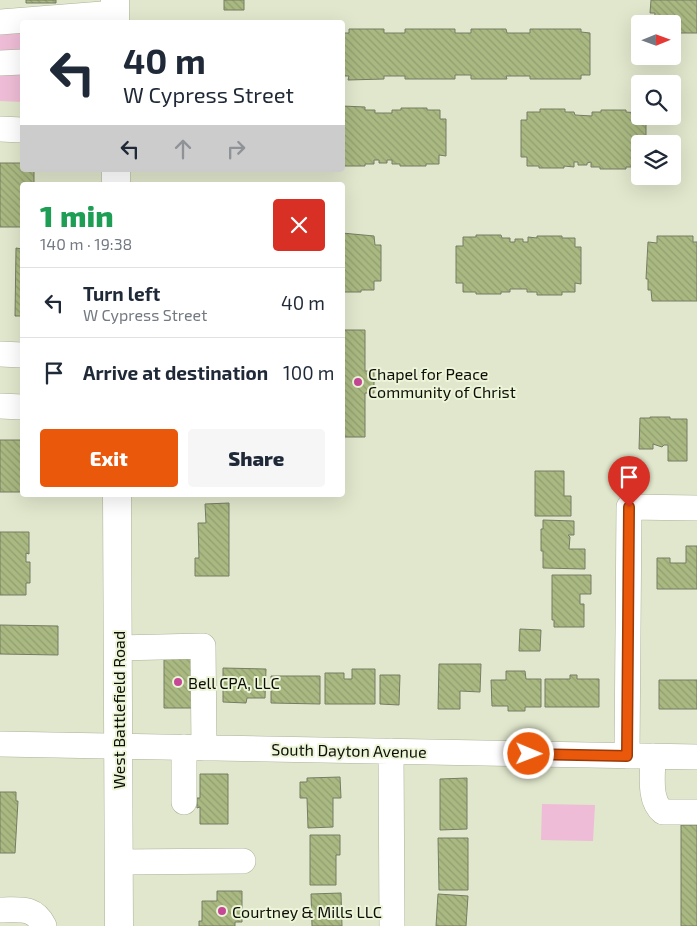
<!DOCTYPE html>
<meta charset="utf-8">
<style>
body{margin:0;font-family:"Exo 2",sans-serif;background:#f6f6f7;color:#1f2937;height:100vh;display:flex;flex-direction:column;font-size:19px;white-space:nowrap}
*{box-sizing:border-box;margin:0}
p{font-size:16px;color:#747a83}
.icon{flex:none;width:28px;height:28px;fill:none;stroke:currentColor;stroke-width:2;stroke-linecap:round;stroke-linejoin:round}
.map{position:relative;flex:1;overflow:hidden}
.details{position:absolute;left:20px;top:182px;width:325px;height:315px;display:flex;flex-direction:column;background:#fff;border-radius:5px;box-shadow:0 5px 20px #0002}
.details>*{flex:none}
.banner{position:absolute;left:20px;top:20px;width:325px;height:152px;border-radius:5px;box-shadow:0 5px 20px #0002;background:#fff;color:#1f2937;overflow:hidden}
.needle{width:32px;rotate:89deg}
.buttons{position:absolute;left:631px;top:15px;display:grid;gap:10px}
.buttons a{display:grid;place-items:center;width:50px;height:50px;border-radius:5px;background:#fff;box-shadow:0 5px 20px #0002;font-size:25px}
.pin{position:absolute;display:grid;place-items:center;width:42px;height:42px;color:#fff;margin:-51px -21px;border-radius:50% 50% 50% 0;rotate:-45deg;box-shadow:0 0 5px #0007}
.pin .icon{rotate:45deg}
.me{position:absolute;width:55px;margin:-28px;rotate:91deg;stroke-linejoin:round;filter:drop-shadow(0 0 4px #0008)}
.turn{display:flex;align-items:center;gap:18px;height:105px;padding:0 20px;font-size:22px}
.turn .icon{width:65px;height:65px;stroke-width:2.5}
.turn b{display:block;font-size:35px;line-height:42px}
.lanes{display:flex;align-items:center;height:48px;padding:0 20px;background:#0003;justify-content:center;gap:25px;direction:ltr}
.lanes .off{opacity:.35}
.round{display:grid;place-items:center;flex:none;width:52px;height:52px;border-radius:5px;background:#f6f6f7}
.summary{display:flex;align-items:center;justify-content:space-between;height:85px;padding:0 20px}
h1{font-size:30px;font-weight:800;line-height:38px;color:#1e9e55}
.action{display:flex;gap:10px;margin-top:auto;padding:10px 20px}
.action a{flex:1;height:58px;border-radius:5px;background:#ea580c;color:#fff;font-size:20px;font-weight:800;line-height:58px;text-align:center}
.action a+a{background:#f6f6f7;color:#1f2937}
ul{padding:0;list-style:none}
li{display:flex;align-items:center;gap:15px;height:70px;padding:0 20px;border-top:1px solid #e0e1e3}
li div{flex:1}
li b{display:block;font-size:19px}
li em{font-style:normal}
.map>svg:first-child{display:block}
</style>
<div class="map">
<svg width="697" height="926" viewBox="0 0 697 926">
<defs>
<pattern id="building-back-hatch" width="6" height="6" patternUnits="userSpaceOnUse" patternTransform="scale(1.25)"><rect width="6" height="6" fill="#aab982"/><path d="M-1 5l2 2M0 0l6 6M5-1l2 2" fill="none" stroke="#919e6f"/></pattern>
</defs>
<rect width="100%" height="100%" fill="#e0e7cc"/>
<path fill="#eebcd6" d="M0,30L22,31V102L0,101Z
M542,804L595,805L593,841L541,840Z"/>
<path fill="url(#building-back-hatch)" stroke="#767d65" d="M26,0H56V3H26Z
M224,0H244V10H224Z
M651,0H697V33H672V24H654L655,13H650Z
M349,29H384V33H405V29H455V33H471V29H506L507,33H530V29H581V32L590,33V75H581V79H530V76H506L507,79H471V75H455V79H405V76H384V79L348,80L349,76H342V33H349Z
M342,106L365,107V110H375V113H392V110H401V108H427V110H440V119H446V156L439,155V164H426V166H400V164H392V160H387V163H379V160H374V164H365V166H342Z
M540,109H565V112H574L575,115L592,116V112H601V110H626V112L639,113V122H646V144H640L639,167H626V169H600V167H591V162L587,163V165H578V162H574V167L564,166V168H539V166H527V157H521V120H527V112H540Z
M0,163H22V170H34V185H22V227H0Z
M342,233L374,236L375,245H381V281H374V290H361V292H342Z
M476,235H501L502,238H510V242H515V239H523V242H528V237L537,238V236H562V238H575V247H581V284L575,283V292H562V295H537V292H527V289H510V292H501V294H476V292H463V283H456V246H463V237H476Z
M657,236H693V242H697V301H652L651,290H648V279H646L648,242L657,243Z
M16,248L22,249V316H15Z
M342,330H365V371H374V393H365V437H342Z
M650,417H670V419H687V461H668V445H664L662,447L653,444V449H639L640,418H650Z
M0,440H22V492H0Z
M535,471H564V496H571V516H535Z
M229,503V576H195V558H199L198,523H206L205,504Z
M543,520L574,521V535H568L570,537L569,549H585V569L543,568V551H541V529H543Z
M0,532H29V554L26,553V562H30V583H26V595H0Z
M686,546H697V589H657V558H670V563H686Z
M552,575H591V594H580V604H584V627H554V620H552Z
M0,625L58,626V655L0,654Z
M520,629L541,630L540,651H519Z
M164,656H192L193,708H164Z
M439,664H481L480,692L460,691V709H438Z
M223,668L266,669L265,698H247L246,703L223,702Z
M352,669H375V704H325V673H344V679H352Z
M506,671H525L526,679H541V707H525V711H508V706H492L491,680H506Z
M380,675H400L399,705L380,704Z
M570,675H577V679H599V707H545V679H570Z
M271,676H320V704L271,703Z
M659,680H697V709H659Z
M200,774H228V824H200V807L197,808V798H200Z
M340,777L341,798H333V827L308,828L307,798H300V782H307V778Z
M467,778V829L440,830V779Z
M0,792H16V801H18L15,853H0Z
M681,825H697V926H681Z
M310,835H340V855H336V885H310Z
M438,838H468V890H439Z
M217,891H242V922H235V926H199V921H202V901H217Z
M341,893L342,926H312L311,894Z
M438,894L468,896L466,926H436Z"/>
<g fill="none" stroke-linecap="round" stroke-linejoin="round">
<g stroke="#aab298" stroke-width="26">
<path id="minor" d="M0,22L115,13
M0,63L22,62
M0,129L22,130
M0,354L22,355
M0,406L22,407
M118,648L203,646L204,748
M0,744L697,757
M391,751L392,926
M627,756L629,507L697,508
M653,756C653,774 648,800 663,812H697
M184,802V747
M119,862L243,861
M0,910C20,910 34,906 44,926"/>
</g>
<g stroke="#aab298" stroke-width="29">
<path id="major" d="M115,0V22
M116,170V185
M117,495L119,926"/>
</g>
<use href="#minor" stroke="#fff" stroke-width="25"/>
<use href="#major" stroke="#fff" stroke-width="28"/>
</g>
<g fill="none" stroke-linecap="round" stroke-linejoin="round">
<g stroke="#983908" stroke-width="12">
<path id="route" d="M529,754L627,756L629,507"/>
</g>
<use href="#route" stroke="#ea580c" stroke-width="9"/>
</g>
<g fill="#c54796" stroke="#edf5d9" stroke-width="2">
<circle cx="358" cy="382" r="5"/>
<circle cx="178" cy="682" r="5"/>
<circle cx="222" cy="911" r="5"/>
</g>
<g text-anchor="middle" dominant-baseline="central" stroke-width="4" stroke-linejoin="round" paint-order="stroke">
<g font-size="16" fill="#0c0e06" stroke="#edf5d9" text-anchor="start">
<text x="368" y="373">Chapel for Peace<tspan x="368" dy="18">Community of Christ</tspan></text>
<text x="188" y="682">Bell CPA, LLC</text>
<text x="232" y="911">Courtney &amp; Mills LLC</text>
</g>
<g font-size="16" fill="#0c0e06" stroke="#edf5d9">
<text transform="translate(118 710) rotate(-90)">West Battlefield Road</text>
<text transform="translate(349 750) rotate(1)">South Dayton Avenue</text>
</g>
</g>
</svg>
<div class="buttons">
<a><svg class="needle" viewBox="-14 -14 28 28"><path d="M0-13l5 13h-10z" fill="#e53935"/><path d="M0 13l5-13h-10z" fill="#747a83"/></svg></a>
<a><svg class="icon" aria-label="search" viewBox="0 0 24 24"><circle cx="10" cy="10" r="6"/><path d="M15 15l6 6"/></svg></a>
<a><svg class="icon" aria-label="layers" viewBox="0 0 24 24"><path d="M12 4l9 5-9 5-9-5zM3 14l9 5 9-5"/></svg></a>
</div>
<div class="pin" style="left:629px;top:507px;background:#d93025"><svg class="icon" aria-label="arrive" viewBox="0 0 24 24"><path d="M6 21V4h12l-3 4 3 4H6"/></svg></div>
<svg class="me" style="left:529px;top:754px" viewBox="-20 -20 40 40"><circle r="17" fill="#ea580c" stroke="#fff" stroke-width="3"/><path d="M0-11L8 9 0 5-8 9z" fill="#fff"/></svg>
<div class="banner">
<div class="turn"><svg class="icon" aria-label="left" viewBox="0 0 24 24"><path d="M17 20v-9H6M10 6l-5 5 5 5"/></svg><div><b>40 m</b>W Cypress Street</div></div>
<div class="lanes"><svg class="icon" aria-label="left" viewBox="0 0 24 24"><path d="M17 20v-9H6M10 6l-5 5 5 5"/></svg><svg class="icon off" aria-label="ahead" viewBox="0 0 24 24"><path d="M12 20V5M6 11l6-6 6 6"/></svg><svg class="icon off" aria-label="right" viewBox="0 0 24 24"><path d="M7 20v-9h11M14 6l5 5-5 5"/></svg></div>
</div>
<section class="details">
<div class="summary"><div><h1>1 min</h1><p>140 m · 19:38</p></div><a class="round" style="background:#d93025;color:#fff"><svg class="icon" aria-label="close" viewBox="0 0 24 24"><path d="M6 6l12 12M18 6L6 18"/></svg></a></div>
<ul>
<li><svg class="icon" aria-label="left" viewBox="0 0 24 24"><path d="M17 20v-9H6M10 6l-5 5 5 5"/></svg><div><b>Turn left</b><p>W Cypress Street</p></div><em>40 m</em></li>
<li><svg class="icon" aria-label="arrive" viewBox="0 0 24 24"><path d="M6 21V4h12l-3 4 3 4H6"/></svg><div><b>Arrive at destination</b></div><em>100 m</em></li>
</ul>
<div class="action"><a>Exit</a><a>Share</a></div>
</section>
</div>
